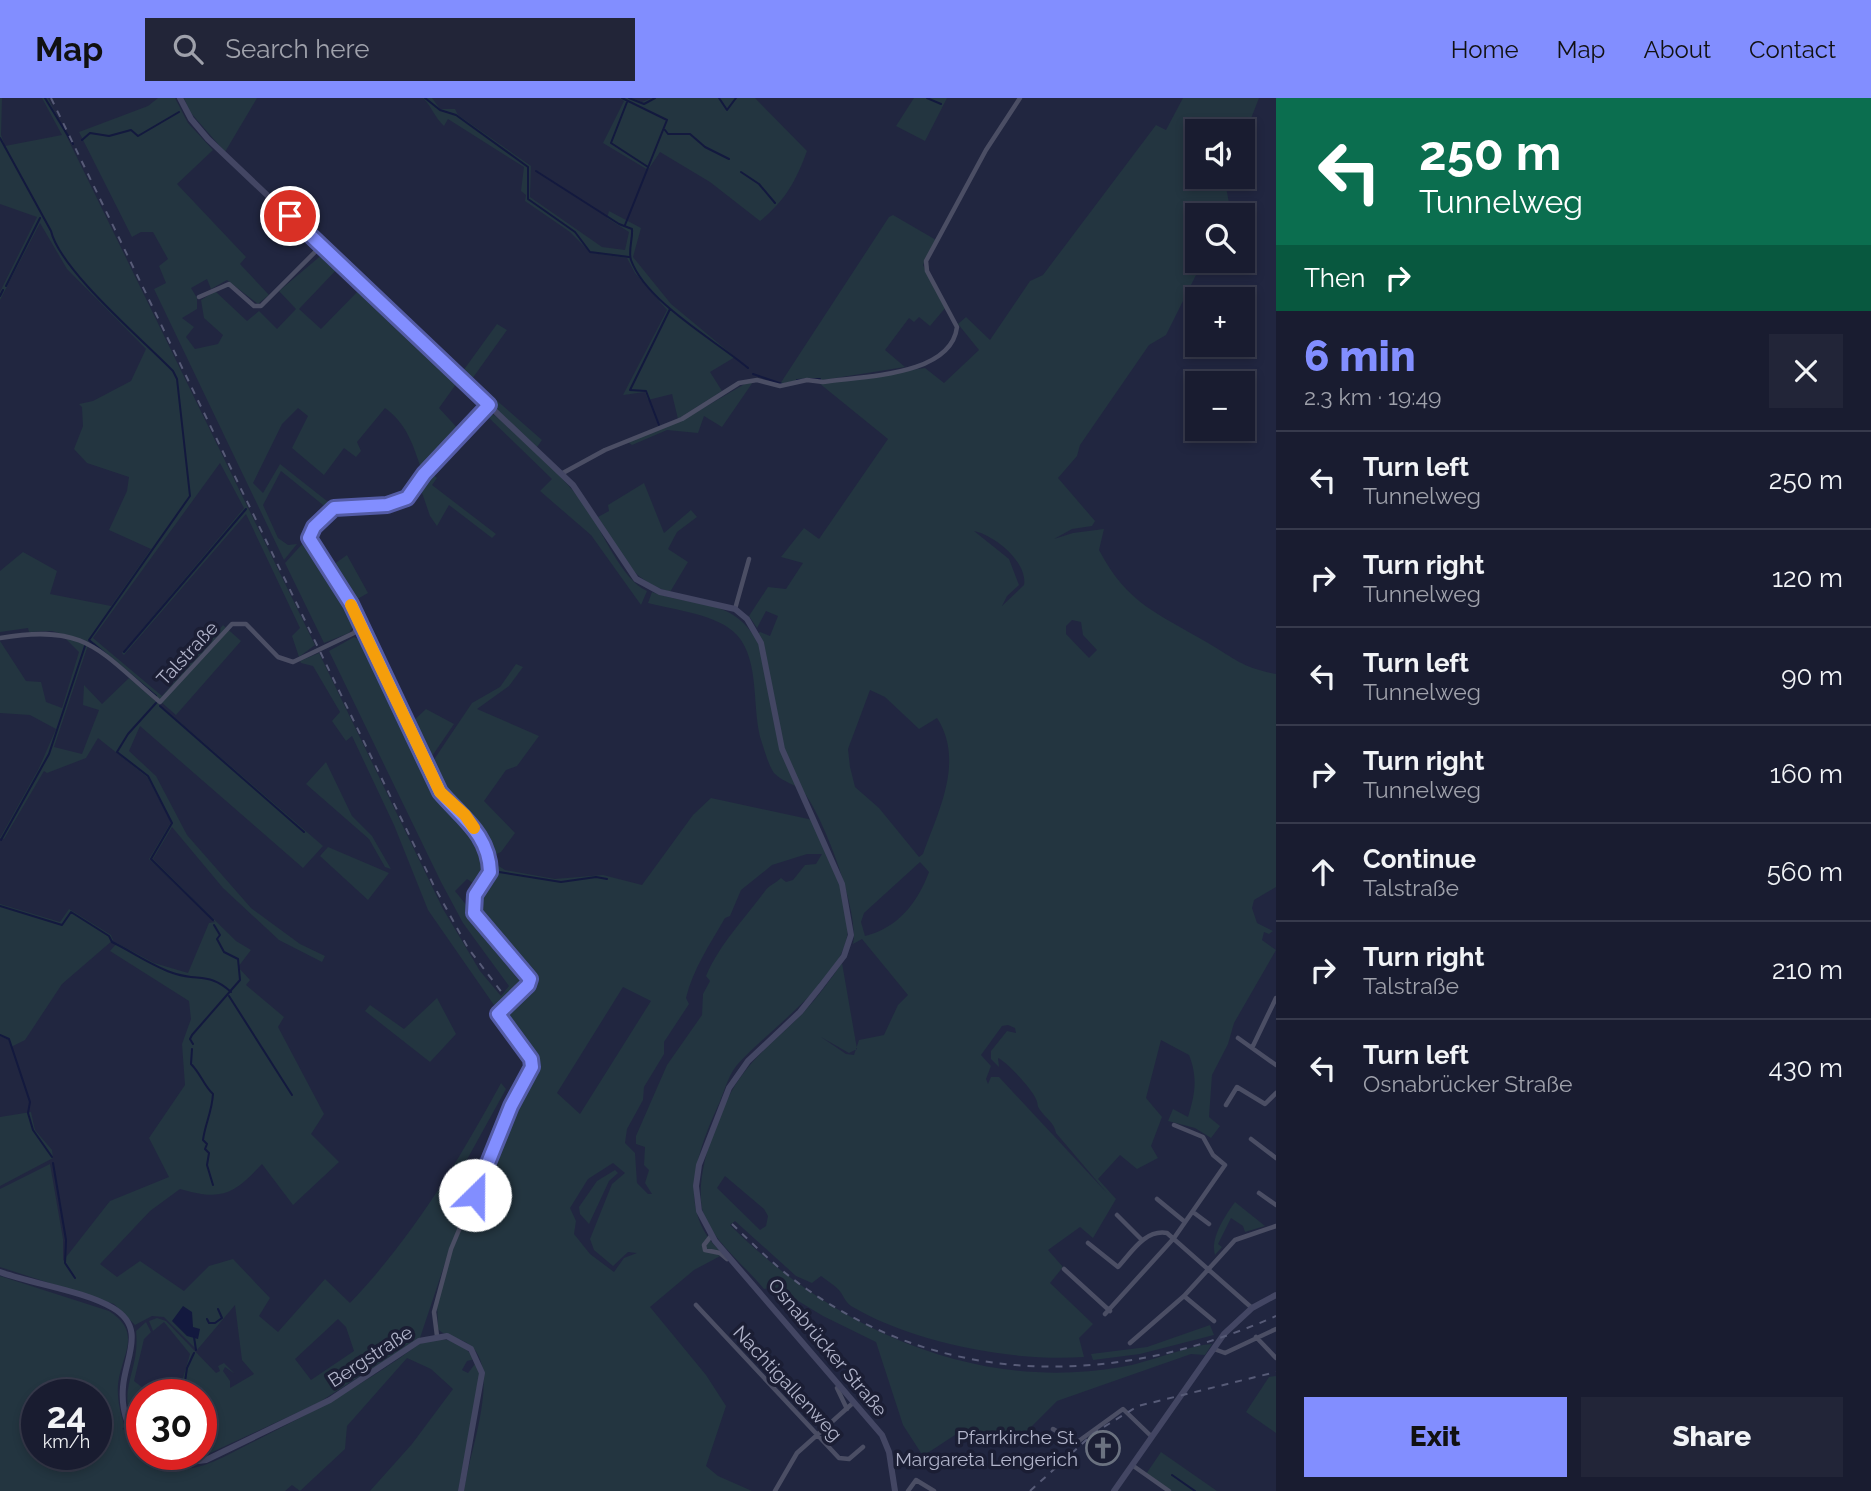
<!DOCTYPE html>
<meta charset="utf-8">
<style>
body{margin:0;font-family:Raleway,sans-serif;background:#222538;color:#f1f3f6;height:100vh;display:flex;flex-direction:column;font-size:26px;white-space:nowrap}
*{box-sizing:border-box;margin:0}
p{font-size:23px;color:#9fa1ab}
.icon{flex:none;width:38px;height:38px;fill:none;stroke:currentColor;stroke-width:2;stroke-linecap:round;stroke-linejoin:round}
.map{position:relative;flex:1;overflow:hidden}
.panel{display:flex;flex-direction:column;background:#191c30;width:595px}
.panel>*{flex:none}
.hud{background:#0b6e4f;color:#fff;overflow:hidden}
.buttons{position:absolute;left:1185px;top:21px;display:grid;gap:14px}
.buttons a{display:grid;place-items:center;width:70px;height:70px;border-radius:0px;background:#191c30;box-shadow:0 4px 10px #0003,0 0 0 2px #373a4c;font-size:35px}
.speed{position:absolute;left:21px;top:1281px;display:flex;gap:14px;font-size:35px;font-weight:700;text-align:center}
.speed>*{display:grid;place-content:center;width:91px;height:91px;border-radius:50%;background:#191c30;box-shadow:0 4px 10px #0003,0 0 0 2px #373a4c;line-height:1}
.speed small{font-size:18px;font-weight:400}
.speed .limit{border:10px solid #d22;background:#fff;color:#111}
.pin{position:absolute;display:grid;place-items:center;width:60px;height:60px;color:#fff;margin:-30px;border:4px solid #fff;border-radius:50%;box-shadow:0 2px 7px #0007}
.me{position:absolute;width:77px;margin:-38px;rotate:23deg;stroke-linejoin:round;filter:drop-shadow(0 0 5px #0008)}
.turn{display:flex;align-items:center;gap:24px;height:147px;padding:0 28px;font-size:32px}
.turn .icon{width:91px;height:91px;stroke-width:2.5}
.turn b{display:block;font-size:49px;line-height:60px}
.then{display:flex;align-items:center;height:66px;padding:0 28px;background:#0003;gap:14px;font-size:26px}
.round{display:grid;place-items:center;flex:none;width:74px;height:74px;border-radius:0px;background:#222538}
.head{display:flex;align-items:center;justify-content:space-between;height:119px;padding:0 28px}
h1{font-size:42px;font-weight:800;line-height:52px;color:#828eff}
.button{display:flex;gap:14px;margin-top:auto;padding:14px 28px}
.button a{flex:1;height:80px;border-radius:0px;background:#828eff;color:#111;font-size:28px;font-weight:800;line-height:80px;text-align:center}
.button a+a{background:#222538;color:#f1f3f6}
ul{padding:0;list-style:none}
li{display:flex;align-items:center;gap:21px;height:98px;padding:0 28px;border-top:2px solid #373a4c}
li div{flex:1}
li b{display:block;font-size:26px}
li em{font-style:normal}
header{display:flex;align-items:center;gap:42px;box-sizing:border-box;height:98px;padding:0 35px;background:#828eff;color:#111}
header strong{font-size:33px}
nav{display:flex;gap:38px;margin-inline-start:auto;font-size:24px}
.search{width:490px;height:63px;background:#222538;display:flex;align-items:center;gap:18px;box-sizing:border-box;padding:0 24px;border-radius:0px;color:#9fa1ab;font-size:26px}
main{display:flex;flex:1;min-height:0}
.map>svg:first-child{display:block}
</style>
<header>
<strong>Map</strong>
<div class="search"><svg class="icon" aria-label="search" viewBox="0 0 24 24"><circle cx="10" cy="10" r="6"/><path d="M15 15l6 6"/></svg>Search here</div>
<nav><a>Home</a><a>Map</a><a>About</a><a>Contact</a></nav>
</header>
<main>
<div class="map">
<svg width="1276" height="1393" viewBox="0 0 1276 1393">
<rect width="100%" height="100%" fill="#212640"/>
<path fill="#233540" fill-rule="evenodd" d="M0,0H2L1,37L5,48L62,37L42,0H48L315,547L299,559L292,538L300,530L246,416L124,557L122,555L244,410L220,365L93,540L162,598L223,527L241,543L176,617L93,545L52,533L29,534L28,530L0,534V473L23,454L57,473L50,496L111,508L151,451L109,432L127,393L129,379L87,365L74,351L83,328L82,309L79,306L93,303L131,283L146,251L67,171L40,125L0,202V194L37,119L0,106Z
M158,0H175L188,25L213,52L177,86L246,159L240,166L269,197L258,206L227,182L211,191L207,181L191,190L197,200V211L182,220L194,229L186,239L195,251L218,246L223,237L204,220L201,202L215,193L247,223L259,213L277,231L296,211L279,193L324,155L339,169L299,211L321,231L361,190L459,282L439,310L461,334L422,373C413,347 407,326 385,310L357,344L361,353L356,359L344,350L324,377L292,350L308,318L298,310L282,326L253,385L263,395L280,366L332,407L328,411L281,373L263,407L278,440L288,447L297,446L284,462L154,191L166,185L159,168L168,161L153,134H141L132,139L79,34L148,8Z
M184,0H257L225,54L190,14Z
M423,0H432L440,11H455L458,17L531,68L530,99L602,149L625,152L629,134L607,120L609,113L641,130L633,159L671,206L735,259L710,274L722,293L678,321L672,296L648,302L645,294L623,297L667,212L635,175L627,160L591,155L570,134L525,103L526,97L521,93L524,69L448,21L444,28C435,20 432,9 423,0Z
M619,0H632L642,4L652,0H755L807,53C796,83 785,103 760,123L710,84L660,54L648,72L603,45L624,3Z
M914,0H947L925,43L896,28Z
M1183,0H1259L1243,41L1242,33H1197V79H1224L1231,115L1197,117V163H1203L1166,237L1149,247L1080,347L1077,358L1058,380L1095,423L1092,428L1072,431L1054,441L1073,435L1104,431L1099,452C1127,506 1159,516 1208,545C1237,562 1241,569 1276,576V789L1254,802L1252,810L1257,825L1273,833L1269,836L1264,834L1262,842L1276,852L1234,925L1228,946L1212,977L1209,1019L1220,1028L1211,1040L1195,1030L1168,1023L1173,1011L1188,1019C1195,996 1198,980 1189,957L1161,942L1146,1000L1162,1019L1151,1048L1158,1060L1137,1071L1120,1057L1098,1081L1116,1101L1093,1140L1080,1129L1048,1152L1063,1169L1050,1185L1093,1226L1079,1240L1084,1259C1013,1264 913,1245 851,1208C845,1204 843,1196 838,1191C833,1186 826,1182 821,1178L812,1185L796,1178L735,1123L730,1127C832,1229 974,1295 1121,1269C1148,1265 1189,1247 1212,1246L1205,1257L1191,1256L1057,1303L1022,1338L974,1345L958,1335L923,1358L903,1327L876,1244L823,1218L775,1189L764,1191C746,1169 719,1148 706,1122C688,1087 720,1006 742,977C759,954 782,936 802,916C817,900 830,882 842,865L857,951L849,955L821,939L846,956L854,957L859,942L884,937L898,907L908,897L862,841L853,846C860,815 824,721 805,696C797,686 782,684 774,675C769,668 765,654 762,645C751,613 761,564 737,537C718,516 674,512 648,505L652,494C691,509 729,499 754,538L760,534L770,538L778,518L766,513L757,530L749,518L768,489L786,491L803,465L781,459L804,430L819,441L888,341L819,285L925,270L944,285L979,252L958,226L966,219L990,242L1030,183L1043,177L1156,27L1166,32ZM974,433C994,437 1028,464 1024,487L1002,508L1007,498L1019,487L1009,461ZM1072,522L1081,524L1083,537L1097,552L1089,560L1066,536V528ZM870,592L885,599L919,631L937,620C965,663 938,714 923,756L919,759L879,710L855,689L850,669L848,651ZM920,764L929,774C918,804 898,830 865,838L861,824L864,815ZM1008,927L1015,930L1016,935L1007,933L991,953V961L999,969L998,960C1006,963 1032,991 1036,1001C1039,1008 1036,1006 1040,1012C1046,1021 1054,1024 1056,1035L1107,1095L999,979H991L988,986L986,981L991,968L981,957L1002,928ZM725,1078L764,1111L768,1118L766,1128L760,1132L717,1090Z
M893,117L936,142L923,167L946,209L930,228L919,219L914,224L909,220L885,252L905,269L823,282L807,280L780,286L889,119Z
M497,226L507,232L472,281L542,342L537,349L460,277Z
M748,284H753L722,329L704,318L698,335L667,332L632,347L628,344L681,323Z
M490,315C508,322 574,391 587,410C602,433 622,482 647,493L641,507L591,437L540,393L552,381L486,317Z
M429,373L437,380L432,387L496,436L492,440L449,407L437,428L430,418L419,386Z
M644,385L664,435L691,412L697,419L677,434L668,451L688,464L670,494C629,482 619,453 598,419L609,413L608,407Z
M305,443L350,508L356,524L349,535L324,545L285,465Z
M347,457L368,495L352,504L330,469Z
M64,539L88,547L54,649L82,656L99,612L83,607L84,587L102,606L129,580L323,748L303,770L140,628L129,653L156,678L187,737L251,810L300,846L325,858L322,864L279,842L223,790L172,729L153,761L236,843L251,852L238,869L250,882L246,887L284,919L278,929L324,1016L311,1036L339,1064L293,1107L262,1066C233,1097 222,1103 180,1091L150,1113L100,1166L117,1179L140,1163L184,1193L209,1168L233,1161L270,1200L259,1218L278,1234L325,1181L350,1205C412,1140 458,1064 501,985L506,991L464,1067L482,1077L451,1147L420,1240L318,1305L195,1362L173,1363L157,1356H201V1297H178L190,1256L164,1224L153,1233L149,1223L157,1220L166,1223L216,1275L220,1273L218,1268L224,1265L235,1276L225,1269L223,1273L230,1283V1290L254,1276L242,1262L235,1207L197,1252L164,1219L152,1218L135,1227L114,1206L0,1169V1091L50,1066L63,1141V1163L110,1103L169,1079L149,1040L185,987L182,946L191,921L189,903L110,853L117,845L154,865L188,875L209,825L215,824L149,761L171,724L147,679L98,640L86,660L47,675L44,673L4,741L0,740L39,670L56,631L30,617L0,615V543L26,583L41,584L46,604L62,610L79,554ZM338,1221L346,1229L354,1253L311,1282L295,1261Z
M354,539L365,544L437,693L471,728L477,740L488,772L479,789L467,781L455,793L526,881V886L503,911L496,910L428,812L394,727L352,638L346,643L332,623L340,614L313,568L301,565L300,563L319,555L443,811L480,873L501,898L509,888L463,825L441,784L329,553Z
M516,566L523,569L509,588L477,611L539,638L517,668L506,672L484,703L515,735L501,754L490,759L473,720L444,693L431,666L472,605L500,589Z
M426,611L454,626L428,664L410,626Z
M326,664L352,718L372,738L391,771L385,769L369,741L306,686Z
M711,700L813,722C826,756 854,801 847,839C838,885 767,933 737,967C727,979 724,996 717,1010C695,1059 676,1116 724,1156L694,1172L650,1209L706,1277L726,1308L706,1368L718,1378L752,1393H464C468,1358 499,1280 474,1251C464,1239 446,1240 438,1231L437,1204L451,1155L512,1013L535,971L532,960L502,916L536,880C517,864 476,829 477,803L490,784L494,765L505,772L555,781L603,777L642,787L693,717ZM807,756H822L816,766L805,767L793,782L786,784L781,780C776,785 768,788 765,793C744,822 721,844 706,878L710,883L703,896L702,917L667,967L636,1038V1046L645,1049L644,1067L649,1072L645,1085L652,1096H648L637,1085L635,1055L625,1045L627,1031L643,1002L644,989L664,956V944L689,906L686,900C693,871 710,846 725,820L730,818L741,792L756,780L772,767ZM623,889L651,903L580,1016L557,995ZM613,1065L625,1075L612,1086L590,1141L594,1152L613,1168L628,1154L637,1155L624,1160L614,1174L590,1156L574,1136L576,1123L570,1110L588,1081Z
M328,749L389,775L368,802L320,758Z
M0,806L60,824L69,811L111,837L113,842L62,886L25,942L11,949L9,942L0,938Z
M437,900L456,936L430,964L365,913L370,907L404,931Z
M31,1014L35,1032L52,1052L53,1060L0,1088V1019Z
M615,1072L618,1075L609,1083L589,1126L580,1116L579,1109L597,1083Z
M1235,1104L1265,1128L1245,1134L1243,1128L1231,1120L1218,1146L1222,1149L1215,1157C1210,1140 1225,1118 1235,1104Z
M0,1178L109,1213C143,1235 122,1255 118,1286C117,1301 120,1314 125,1329L122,1331L126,1332C136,1353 154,1370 179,1371C205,1372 230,1355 253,1344C311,1315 367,1285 419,1246C441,1236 461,1242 475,1261L467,1263L462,1272L468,1275L475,1266L479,1269L480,1282L458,1393H370L412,1346L453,1291L431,1271L407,1260L347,1328L345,1351L300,1393L292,1387L285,1393H0ZM37,1297H96V1356H37Z
M146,1224L151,1234L144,1241L134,1283L152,1297H142V1343C110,1292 141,1279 136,1233Z
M1210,1227L1214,1237L1210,1238L1140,1256L1093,1262L1091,1256L1147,1249Z
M1276,1278V1335L1246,1314L1269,1279Z
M1161,1354L1217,1393H1172L1146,1376Z"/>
<path fill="#13193e" d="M183,1208L192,1214L193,1229L200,1231L198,1241L187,1238L172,1223Z"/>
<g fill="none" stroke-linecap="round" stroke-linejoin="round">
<path stroke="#13193e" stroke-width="2" d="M45,0L73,46
M425,0L440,12L456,17L528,69V101L575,134L590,154L629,159
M622,0L667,22L625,127
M629,0L644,6L655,0
M719,0L727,12L736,0
M927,0L941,6
M627,4L611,45L648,69
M665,32L668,36H690L705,49L729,61
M0,40L51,133C60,172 144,243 173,273L177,281L190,398L89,542L156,598
M82,42L90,35L109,38L131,32L138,38L179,14
M536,73L619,126L632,131C633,140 628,153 631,162C646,204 715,242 748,270
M741,74L759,86L775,105
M6,188L40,120
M0,198L3,192
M753,276L782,286
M797,282L820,281
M659,327L646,293L630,292L670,211
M124,554L246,411
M156,605L128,636L117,654L148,678L172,725L151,761L213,822
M160,608L304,734
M1,742L49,656L85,548
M499,774L561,784L596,779L607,781
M0,808L62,827L71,814L109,838L112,844C133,854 153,869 176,876C200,883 210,875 231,894
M229,898L292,997
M0,937L9,941L30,1004L28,1015L33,1032L52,1059
M193,946L190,941L192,937L240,882L238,861L224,854L217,841L220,837L214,827
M192,951L191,966C201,976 204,988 213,996C212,1014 205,1026 203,1042L207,1046L205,1051L209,1055L207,1067L213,1087
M53,1065L66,1142L65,1165L75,1180
M207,1221L209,1225H215L222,1220L218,1211
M194,1239L196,1252
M183,1297L187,1270L194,1255
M1172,1377L1195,1393"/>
<path stroke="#4b4e64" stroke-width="4.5" d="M199,199L229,186L254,208H261L321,148
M561,376L605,352L682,321L739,285L757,282L780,288L807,282L823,284C860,278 951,279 957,229L927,173L926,163L986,52L1020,0
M735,511L749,461
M0,540C87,525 99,553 160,604L232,526H246L278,559L293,564L354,535L359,525
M1238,940L1276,967
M1252,950L1276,900
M1226,1007L1237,989L1265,1006L1276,995
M1251,1041L1276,1060
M1259,1095L1276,1107
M1157,1101L1185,1124
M1193,1114L1209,1126
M1117,1117L1142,1142
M711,1138L704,1147L705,1152L720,1155L727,1161
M1088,1145L1118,1169C1131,1155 1145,1131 1167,1135L1252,1210
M1064,1171L1110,1213
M1184,1198L1214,1223
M696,1207L839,1360L849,1361L863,1349
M1105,1216L1174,1140L1225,1067L1213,1057L1203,1039L1174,1027
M437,1238L434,1214L451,1151L511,1008L532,973L531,961L498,916L528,887L530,881L474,815L475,797L490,774C488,736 461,719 440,694L351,506L309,440L314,429L334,410L387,407L407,400L424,376L489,307
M1256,1239L1276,1260
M1130,1245L1184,1198L1235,1142L1276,1128
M1214,1251L1225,1255L1276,1231
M837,1290L847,1311
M1053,1331L1076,1345L1123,1311L1151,1338
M1132,1367L1169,1393
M775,1393L797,1355L854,1304
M908,1393L916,1382L934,1393"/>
<path stroke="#434663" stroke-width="6" d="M180,0L191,21L208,41L573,387L636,481L660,494L735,511L747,521L761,545L782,651L842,786L851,837L844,858L821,888L800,914L748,963L729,990L699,1067L696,1088L699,1113L715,1143L882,1337L889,1354L895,1393
M0,1174C33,1186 85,1193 113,1210C147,1230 125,1260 123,1289C121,1311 128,1332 142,1349
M150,1356L175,1366L206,1362L330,1302L419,1243L447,1238L471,1251L482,1275L461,1393
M1114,1393L1224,1236L1252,1210L1276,1197"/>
<path stroke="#575b77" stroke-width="2" stroke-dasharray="7 7" stroke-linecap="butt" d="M51,0L434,788L468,850L503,896
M732,1126C756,1149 780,1173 808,1192C952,1292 1121,1287 1276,1218
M1030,1393L1094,1335L1138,1308L1276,1274"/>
</g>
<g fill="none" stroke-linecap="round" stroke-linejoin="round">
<g stroke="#545ca6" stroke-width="18">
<path id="route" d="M290,118L489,307L424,376L407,400L387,407L334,410L314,429L309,440L351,506L440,694C461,719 489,736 490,774L475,797L474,815L530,881L528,887L498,916L531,961L532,969L511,1008L475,1097"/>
</g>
<use href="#route" stroke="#828eff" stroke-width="12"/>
<path stroke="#f59e0b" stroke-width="12" d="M351,507L440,694L465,717L474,730"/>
</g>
<defs>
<g id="church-ring" transform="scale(1.75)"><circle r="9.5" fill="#1b1e34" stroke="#6b7280" stroke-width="1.5"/><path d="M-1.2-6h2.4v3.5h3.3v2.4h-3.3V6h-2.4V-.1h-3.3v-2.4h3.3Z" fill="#6b7280"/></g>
</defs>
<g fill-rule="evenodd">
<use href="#church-ring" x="1103" y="1350"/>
</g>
<g text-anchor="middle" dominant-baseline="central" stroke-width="7" stroke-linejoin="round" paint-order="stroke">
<g font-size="19" fill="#b1b4ca" stroke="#1b1e34">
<text transform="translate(187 555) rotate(-47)">Talstraße</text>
<text transform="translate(828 1249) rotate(50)">Osnabrücker Straße</text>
<text transform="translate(370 1258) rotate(-33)">Bergstraße</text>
<text transform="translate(788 1285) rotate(47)">Nachtigallenweg</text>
</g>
<g font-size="19" fill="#b1b4ca" stroke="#1b1e34" text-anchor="end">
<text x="1078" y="1339">Pfarrkirche St.<tspan x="1078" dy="22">Margareta Lengerich</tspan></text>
</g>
</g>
</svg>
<div class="buttons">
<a><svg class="icon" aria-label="sound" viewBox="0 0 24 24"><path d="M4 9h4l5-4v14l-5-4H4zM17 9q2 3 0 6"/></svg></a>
<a><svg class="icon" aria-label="search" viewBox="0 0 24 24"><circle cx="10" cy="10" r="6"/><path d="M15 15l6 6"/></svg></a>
<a>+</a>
<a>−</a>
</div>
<div class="speed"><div>24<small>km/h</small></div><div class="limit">30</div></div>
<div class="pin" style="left:290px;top:118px;background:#d93025"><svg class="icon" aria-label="arrive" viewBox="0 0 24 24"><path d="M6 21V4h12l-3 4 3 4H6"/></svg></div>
<svg class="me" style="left:475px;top:1097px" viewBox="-20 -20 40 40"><circle r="19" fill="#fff"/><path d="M0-13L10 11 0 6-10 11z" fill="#828eff"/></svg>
</div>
<section class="panel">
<div class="hud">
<div class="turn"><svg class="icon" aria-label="left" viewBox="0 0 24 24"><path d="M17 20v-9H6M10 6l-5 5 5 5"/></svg><div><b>250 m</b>Tunnelweg</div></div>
<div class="then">Then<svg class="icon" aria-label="right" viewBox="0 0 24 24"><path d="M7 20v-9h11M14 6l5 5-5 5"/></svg></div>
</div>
<div class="head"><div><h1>6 min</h1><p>2.3 km · 19:49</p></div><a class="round"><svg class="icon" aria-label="close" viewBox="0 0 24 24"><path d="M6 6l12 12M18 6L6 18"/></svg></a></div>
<ul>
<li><svg class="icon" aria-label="left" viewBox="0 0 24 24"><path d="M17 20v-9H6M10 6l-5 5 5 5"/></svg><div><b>Turn left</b><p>Tunnelweg</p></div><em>250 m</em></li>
<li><svg class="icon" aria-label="right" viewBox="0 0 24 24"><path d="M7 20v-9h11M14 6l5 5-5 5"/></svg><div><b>Turn right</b><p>Tunnelweg</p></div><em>120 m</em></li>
<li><svg class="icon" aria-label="left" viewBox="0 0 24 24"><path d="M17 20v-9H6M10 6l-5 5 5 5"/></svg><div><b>Turn left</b><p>Tunnelweg</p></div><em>90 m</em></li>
<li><svg class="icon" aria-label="right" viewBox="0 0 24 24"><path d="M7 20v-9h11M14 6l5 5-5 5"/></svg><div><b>Turn right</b><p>Tunnelweg</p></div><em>160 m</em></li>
<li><svg class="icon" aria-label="ahead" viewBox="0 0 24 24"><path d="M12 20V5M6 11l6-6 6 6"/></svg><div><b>Continue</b><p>Talstraße</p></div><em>560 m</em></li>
<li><svg class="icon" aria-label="right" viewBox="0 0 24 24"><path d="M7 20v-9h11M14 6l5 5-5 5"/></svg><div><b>Turn right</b><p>Talstraße</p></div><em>210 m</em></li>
<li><svg class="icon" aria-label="left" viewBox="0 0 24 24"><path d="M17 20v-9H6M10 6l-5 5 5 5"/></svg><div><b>Turn left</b><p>Osnabrücker Straße</p></div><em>430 m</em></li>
</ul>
<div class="button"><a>Exit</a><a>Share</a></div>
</section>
</main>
